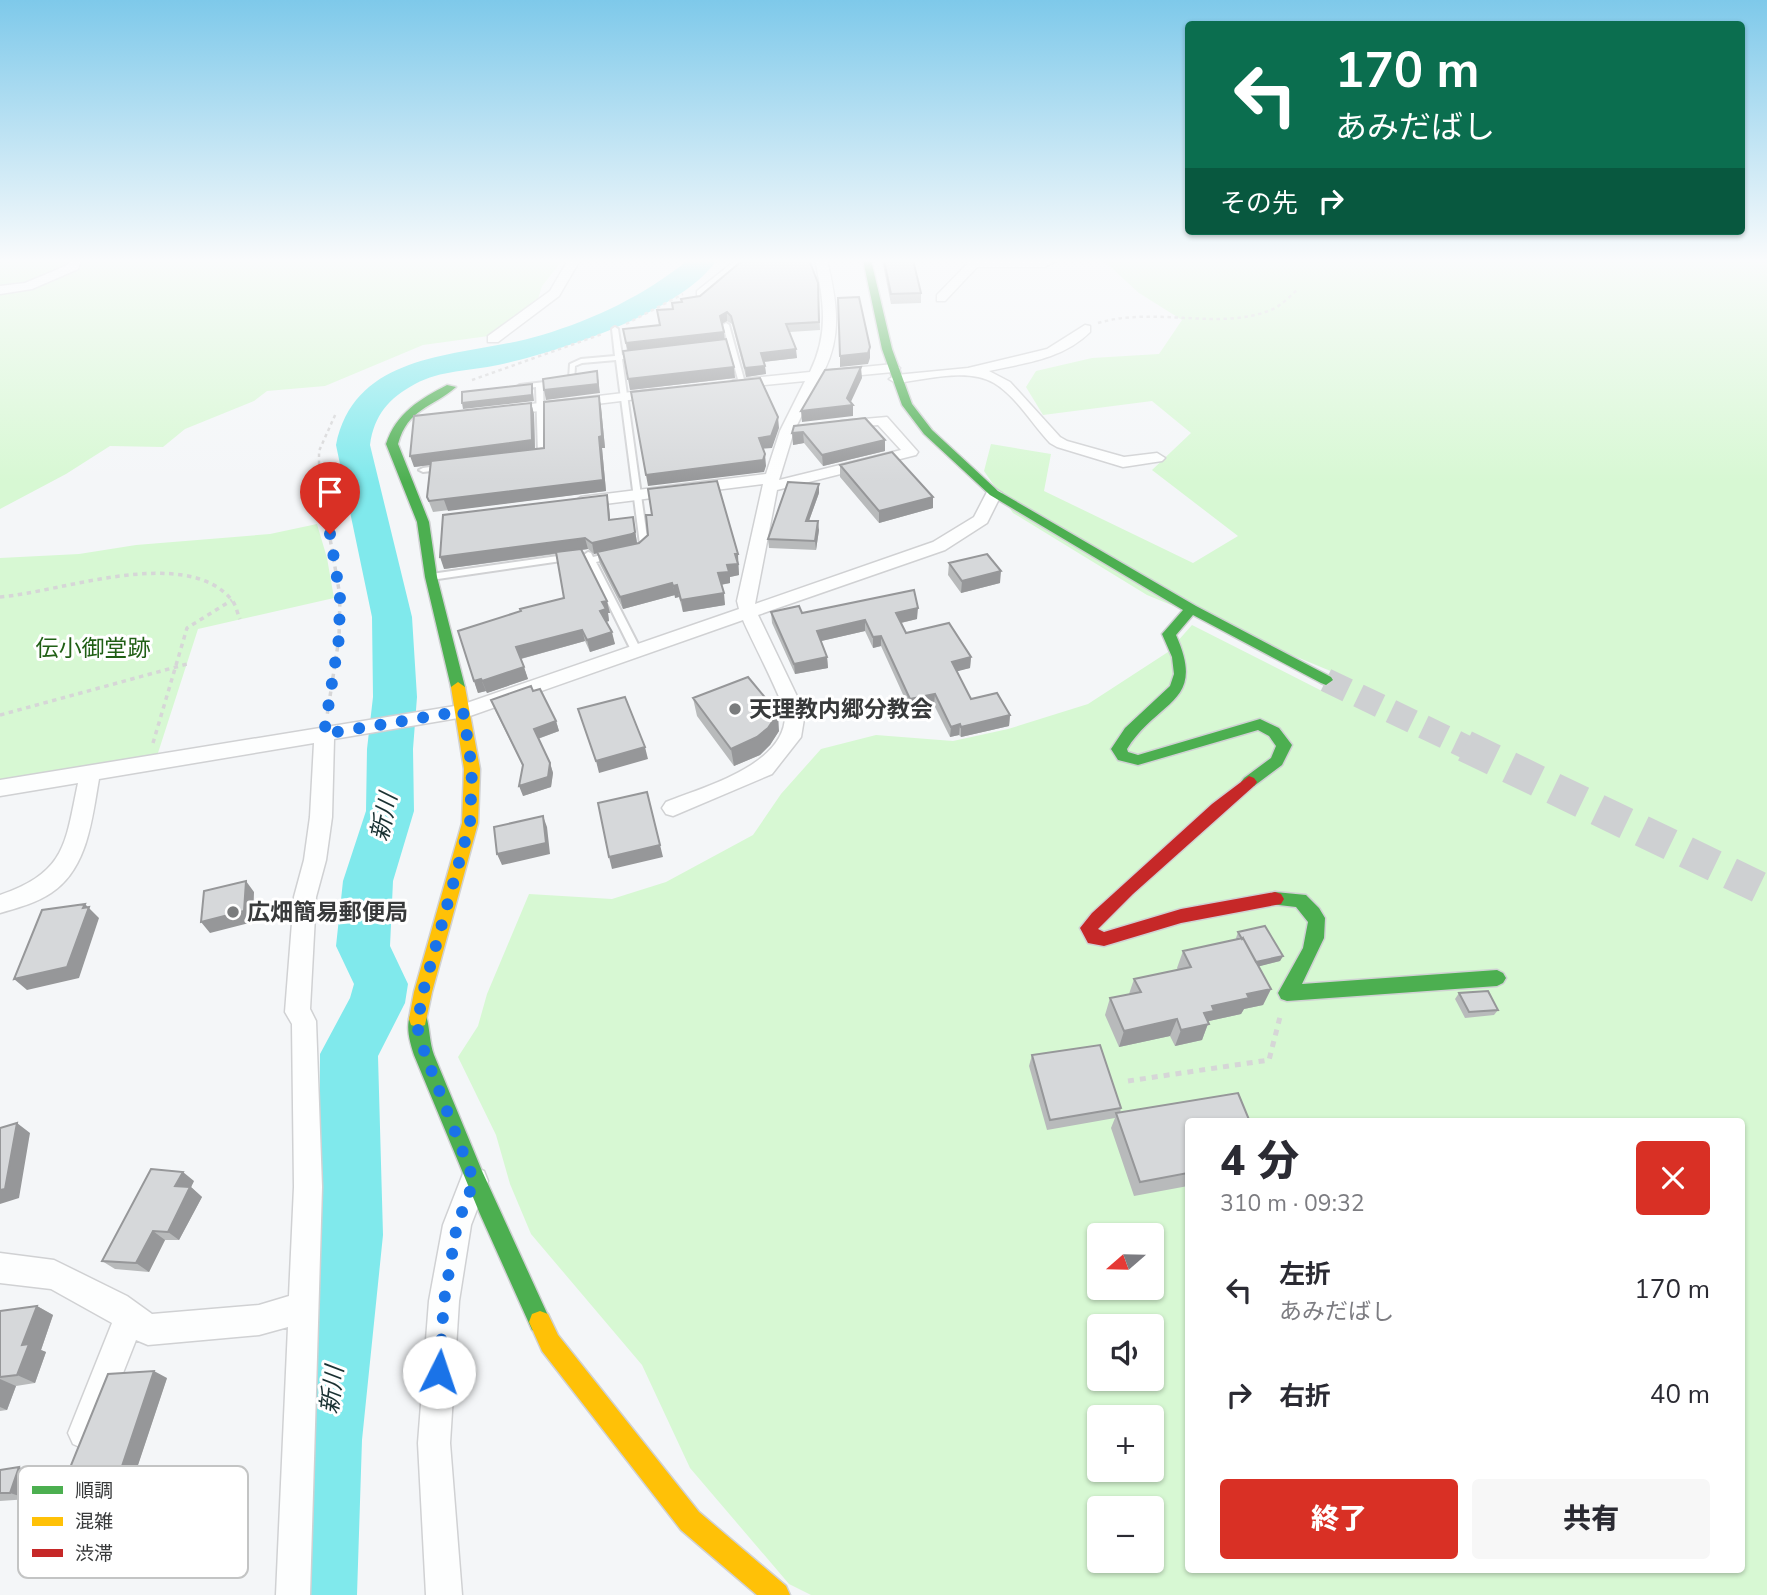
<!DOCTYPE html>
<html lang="ja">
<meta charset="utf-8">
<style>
body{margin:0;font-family:"Nunito Sans","Noto Sans JP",sans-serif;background:#f7f7f7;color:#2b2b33;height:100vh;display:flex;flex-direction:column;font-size:26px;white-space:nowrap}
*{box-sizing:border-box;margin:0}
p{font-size:23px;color:#7c7c81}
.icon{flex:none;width:38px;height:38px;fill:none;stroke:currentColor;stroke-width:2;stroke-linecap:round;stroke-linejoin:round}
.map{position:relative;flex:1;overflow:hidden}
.panel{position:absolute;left:1185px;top:1118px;width:560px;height:455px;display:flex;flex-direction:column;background:#fff;border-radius:7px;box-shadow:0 2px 5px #0004}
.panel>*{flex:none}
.hud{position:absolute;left:1185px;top:21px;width:560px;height:214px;border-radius:7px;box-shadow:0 2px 5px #0004;background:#0b6e4f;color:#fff;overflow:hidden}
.needle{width:46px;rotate:250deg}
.tools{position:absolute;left:1087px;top:1223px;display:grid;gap:14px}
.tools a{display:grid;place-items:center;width:77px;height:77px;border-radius:7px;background:#fff;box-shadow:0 2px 5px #0004;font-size:35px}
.pin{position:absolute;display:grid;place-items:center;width:60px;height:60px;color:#fff;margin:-72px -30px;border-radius:50% 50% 50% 0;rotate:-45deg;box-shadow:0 0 7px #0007}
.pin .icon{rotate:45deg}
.me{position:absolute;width:77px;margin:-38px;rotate:4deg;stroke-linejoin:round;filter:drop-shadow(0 0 5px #0008)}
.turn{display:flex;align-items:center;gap:24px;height:147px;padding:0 35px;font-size:32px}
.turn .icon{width:91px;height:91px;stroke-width:2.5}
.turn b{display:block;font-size:49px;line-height:60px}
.then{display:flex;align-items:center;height:66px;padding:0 35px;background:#0003;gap:14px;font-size:26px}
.round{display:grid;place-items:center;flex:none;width:74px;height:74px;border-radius:7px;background:#f7f7f7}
.headline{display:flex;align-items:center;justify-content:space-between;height:119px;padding:0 35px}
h1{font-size:42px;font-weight:800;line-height:52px}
.primary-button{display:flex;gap:14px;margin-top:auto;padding:14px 35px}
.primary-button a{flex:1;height:80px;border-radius:7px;background:#d93025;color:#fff;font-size:28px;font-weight:800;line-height:80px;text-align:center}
.primary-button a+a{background:#f7f7f7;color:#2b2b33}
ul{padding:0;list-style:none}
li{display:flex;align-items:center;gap:21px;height:105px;padding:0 35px}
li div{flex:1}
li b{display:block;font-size:26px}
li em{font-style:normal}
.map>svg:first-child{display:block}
</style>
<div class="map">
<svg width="1767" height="1595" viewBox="0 0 1767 1595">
<rect width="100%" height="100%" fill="#f4f6f8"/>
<path fill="#d7f8d3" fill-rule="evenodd" d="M0,260H563L542,286L535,309L503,334L423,345L325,386L267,391L254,401L185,429L163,447L110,446L66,474L0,509Z
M1103,260H1767V1595H811L789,1584L690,1468L642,1365L531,1234L510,1184L496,1135L458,1057L478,1026L487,994L529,894L612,899L666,882L753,835L781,794L821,749L876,735L953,741L1008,729L1088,704L1168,652L1192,625L1322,691L1333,672L1147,595L1013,513L984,471L991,444L1051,454L1044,491L1193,563L1238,536L1152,470L1191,433L1152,401L1043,415L1026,387L1036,371L1092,358L1159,354L1182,320L1139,293ZM1188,1122H1741V1570H1188ZM1099,1236H1152V1288H1099ZM1099,1326H1152V1379H1099ZM1099,1418H1152V1470H1099ZM1099,1508H1152V1561H1099Z
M317,524L327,558L334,598L198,629L157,756L0,782V558L79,554L136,545L270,534Z"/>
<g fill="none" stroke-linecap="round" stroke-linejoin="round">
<path fill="#80e9ec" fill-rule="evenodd" d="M688,260H717C681,312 559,352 498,365C470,371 441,370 415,384C389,398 374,415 370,445L412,617L417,697L413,749L414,811L393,881L390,946L408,984L405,1003L378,1056L383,1235L362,1440L357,1595H279L290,1440L319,1235L320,1054L350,998L354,984L336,946L343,881L366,811L367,749L373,697L372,617L336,445C356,347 467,358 542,335C595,319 645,295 688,260Z"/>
<path stroke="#ced0d2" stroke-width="24" stroke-dasharray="24 12" stroke-linecap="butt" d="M1326,680L1468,748"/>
<path stroke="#ced0d2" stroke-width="32" stroke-dasharray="32 17" stroke-linecap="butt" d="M1465,746L1767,891"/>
<g stroke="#d0d1d3" stroke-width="4">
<path id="lane" d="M726,323L729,325L745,383L744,384L739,383L723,325Z
M615,327L618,329L622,355L637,354L640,356L637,358L622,359L648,545L639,551L635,549L640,544L616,360L582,363L575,366L574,382L543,386L545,458H537L533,456L538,454L536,387L520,389L517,387L520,385L569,379L570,364L581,359L615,356L612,329Z
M445,465H448V469L423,472L419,470L423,468Z
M588,552L591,553L593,557L610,553L614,556L613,558L596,562L642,652L640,654H634L632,652L584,555Z
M572,554L575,555V559L431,580L427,577L431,574Z"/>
</g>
<g stroke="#d0d1d3" stroke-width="3">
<path id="street" d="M69,260H81L78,269L32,289L0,294V286L25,283L68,265Z
M568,260H580L559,296L498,342H488V336L550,291Z
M736,260H749L705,297H697V291Z
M815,260H827C836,299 843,333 824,371L893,364L900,368L893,372L820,379L794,431L779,480L901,450L878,425L836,428L834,425L841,421L887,417L918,452L916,455L777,490L755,604L933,542L974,517L988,490L994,488L1002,493L987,523L945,550L758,615L805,713L801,737L772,774L673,816L666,814L662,808L666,802C703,787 787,765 785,714C784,702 750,637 743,620L470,716L334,739L332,817L326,860L316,897L310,1009L316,1021L322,1187L310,1595H276L288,1327L259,1335L148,1345L136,1340L95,1444L84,1449L73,1444L68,1433L112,1323L51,1289L0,1283V1253L54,1260L127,1296L152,1314L259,1305L289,1296L294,1187L292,1024L285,1012L294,897L304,860L310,817L314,743L99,779C92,818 88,869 51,893C36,903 17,908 0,913V895C66,872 65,845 78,783L0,796V780L461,705L739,609L737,601L763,484L581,507L573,502L581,497L766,474L780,431L805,381L734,388L727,384L734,380L810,372C829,333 824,301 815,260Z
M971,260H1057L1045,267H977L945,301H937V295Z
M1085,325L1090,326V332C1063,359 1025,363 989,371L1010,382L1060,437L1067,441L1124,457L1157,453L1165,458L1162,461L1123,467L1057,447L1050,443C1032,424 1016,396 994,383C968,367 924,380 896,383L889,379L896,375L968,368L1047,349Z
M657,389L664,393L662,396L505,415L498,411L505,407Z
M474,1167L484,1171L488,1181L471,1225L459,1301L450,1443L462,1595H426L418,1443L429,1301L443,1225L464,1171Z"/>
</g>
<g stroke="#d0d1d3" stroke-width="3">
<path id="fast" d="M863,260H871L892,349L912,404L932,430L998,491L1196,606L1331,677L1333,680L1326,685L1321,683L1193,615L1176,635C1207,704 1158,699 1127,749L1128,752L1138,755L1260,719L1279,728L1292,745L1282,765L1254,786H1244L1241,782L1244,778L1271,758L1276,746L1269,736L1258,730L1138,765L1118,760L1111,749L1125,728L1170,686L1174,674L1172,657L1162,634L1183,610L990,495L924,434L902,405L882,349Z
M447,385L456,387C432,408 408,408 398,444L429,522L437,577L465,687L458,692L451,687L425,577L417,522L386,444C396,413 420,399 447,385Z
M1275,892L1306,895L1319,908L1325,918L1324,938L1302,984L1497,970L1503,973L1506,978L1503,983L1497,986L1287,1001L1281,999L1278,993L1303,948L1308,922L1296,907L1269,904L1266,899L1269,894Z
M418,1011L425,1013C430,1025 429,1042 434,1055L482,1171L551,1322L548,1330L540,1333L532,1330L480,1214L414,1055C410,1042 405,1027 411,1013Z"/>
</g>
<g stroke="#d0d1d3" stroke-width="3">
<path id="slow" d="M458,682L465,687L480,769L478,823L432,992L425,1025L418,1027L411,1025L409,1019L414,992L462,823L464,769L451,687Z
M540,1311L548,1314L558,1335L699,1512L786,1586L790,1595H757L681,1530L542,1351L529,1322L532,1314Z"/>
</g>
<g stroke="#d0d1d3" stroke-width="3">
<path id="jam" d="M1249,776L1254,778L1257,782L1254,786L1133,894L1098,929L1104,932L1181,909L1275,892L1281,894L1284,899L1281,904L1181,923L1104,946L1088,943L1080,928L1092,913L1212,804Z"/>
</g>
<path stroke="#d6d6d7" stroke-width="2.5" stroke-dasharray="3.5 3.5" stroke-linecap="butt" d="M1098,323C1155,306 1219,331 1271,310C1281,306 1289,297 1297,290
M626,324L683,294
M472,380L602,334
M319,471V451L336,413"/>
<path stroke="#d6d6d7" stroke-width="3.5" stroke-dasharray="4.5 4.5" stroke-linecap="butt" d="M318,469L340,596L339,638L327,716
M0,597C62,592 184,545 231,599C236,604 237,613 240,619
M0,715L187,664
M153,743L187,628L232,600"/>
<path stroke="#d6d6d7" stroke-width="5" stroke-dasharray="6 6" stroke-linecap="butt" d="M1128,1081L1269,1060L1280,1017"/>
<use href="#lane" fill="#fdfefe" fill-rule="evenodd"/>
<use href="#street" fill="#fdfefe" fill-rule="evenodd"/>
<use href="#fast" fill="#4caf50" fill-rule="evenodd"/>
<use href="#slow" fill="#ffc107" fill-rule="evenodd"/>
<use href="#jam" fill="#c62828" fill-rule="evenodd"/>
</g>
<path fill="#b8babb" d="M882,260H913L921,293V303L891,304Z
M818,283L820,330L790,332L797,358L764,362L766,374L746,377L732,324L727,321L722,324L724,339L735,378L630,390L627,351L623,329L660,325L673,309L682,302L700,296Z
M599,396L601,407L605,448H602L606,491L433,512L427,497L430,465L414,467L531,403L534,414L535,449L544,448Z
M794,426L885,451L823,466L804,443L793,445Z
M840,465L933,508L879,523L840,477Z
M819,493L809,521L819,530L816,550L769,548L768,539Z
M607,495L610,520L633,517L637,543L739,566H738L739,575L730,577V583L721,585L725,605L683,612L679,597L675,598V595L623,609L600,564L597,553L594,554L588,549L581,550L610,613H608L609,621L606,622L615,644L590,652L585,641L521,659L528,679L487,693L486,691L478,693L474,681L564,598L556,554L444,569Z
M949,563L1000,583L961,593L948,575Z
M771,612L917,619L901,623L906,633L971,657L970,668L956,671L971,699L1010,715L1009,726L961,737L959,735L950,737L934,705L910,710L881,646L873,648L865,631L821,641L827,657L828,668L795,674L772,623Z
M533,691L556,721L559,731L538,739L550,763L553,773L551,787L523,796V767L495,710L491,700Z
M693,698L779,731L770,745L760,755L734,766L697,716Z
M1238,932L1283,956L1280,961L1259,966L1271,989L1263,1005L1244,1009L1241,1014L1209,1021L1202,1040L1175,1046L1170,1036L1119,1047L1105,1015L1110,998L1129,994L1134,979L1178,970L1177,968L1183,951L1237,940L1236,938Z
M1459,993L1498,1010L1494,1015L1465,1018L1455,999Z
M1032,1055L1121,1108L1120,1113L1188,1122V1186L1134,1196L1111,1128L1115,1118L1047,1130L1029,1066Z
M194,1181L191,1187L202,1197L179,1240H165L149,1272L115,1269L102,1261Z
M37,1306L53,1315L41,1350L46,1352L35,1383L16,1386L7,1410L0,1411V1311Z
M167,1378L133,1480L81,1485L65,1480Z
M0,1470L37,1474L29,1499L0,1501Z"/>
<path fill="#969799" d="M727,312V321L721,324L720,316Z
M724,332L725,341L628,352L626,343Z
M870,347V358L868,364L840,367V356Z
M796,349L797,358L761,362V353Z
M765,366L766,374L746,377L745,368Z
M734,367L735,378L630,390L628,379Z
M861,367L862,378L849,406L853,405V416L802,422L801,411L847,398Z
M597,371L600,393L546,400L544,390Z
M532,384L534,401L463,409L462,403Z
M599,396L601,407L605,448H602L606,491L448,511L444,500L599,437Z
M531,403L534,414L535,452L414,467L410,456Z
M778,417L779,428L772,448L760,449L759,438Z
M803,432L804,443L793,445L792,433Z
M885,440V451L823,466L822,455Z
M765,454L766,466L764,472L648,486L646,475Z
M819,484V493L806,529V521Z
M607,495L609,506L611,531L609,520Z
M933,497V508L879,523V511Z
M633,517L637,543L634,546L594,554L592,543Z
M818,521L819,530L816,550L815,541Z
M585,538L588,549L444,569L440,557Z
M735,554H738L739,575L730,577V583L719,585L718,573L727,565Z
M1001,571L1000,583L961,593L962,581Z
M672,583L675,595L623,609L620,597Z
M677,585L679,597L675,598L673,586Z
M724,593L725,605L683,612L681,600Z
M607,601L610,613H608L609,621L603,623L600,611L602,602Z
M918,608L917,619L896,624V613Z
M865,620V631L817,642V631Z
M582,630L585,641L520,659L516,647Z
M612,632L615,644L590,652L587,640Z
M881,636V646L873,648V637Z
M827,657L828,668L795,674L794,664Z
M971,657L970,668L951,673L952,662Z
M524,667L528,679L487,693L482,681Z
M481,679L486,691L478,693L474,681Z
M935,694L934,705L910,710V699Z
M778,713L779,731L770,745L760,755L734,766L731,749Z
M1010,715L1009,726L961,737V727Z
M556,721L559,731L537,739L534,729Z
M960,724L959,735L950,737L951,727Z
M645,747L648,759L599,773L596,761Z
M550,763L553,773L551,787L523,796L519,786Z
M647,792L663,857L612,869L609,857Z
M543,816L547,827L550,854L502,865L497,854Z
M246,881L254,892L253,922L210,933L201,922Z
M85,904L99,918L79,978L27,990L14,979L83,908Z
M1283,956L1280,961L1253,968L1255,962Z
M1271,989L1263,1005L1244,1009L1241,1014L1209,1021L1202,1040L1175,1046L1181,1030L1212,1006L1247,994Z
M1177,1019L1170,1036L1119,1047L1124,1031Z
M17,1123L30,1133L19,1198L0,1204V1190Z
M183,1172L194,1181L191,1187L202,1197L179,1240L168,1232L175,1186Z
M153,1231L165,1240L149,1272L136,1263Z
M37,1306L53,1315L41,1350L46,1352L35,1383L17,1375L22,1345Z
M154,1371L167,1378L133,1480L119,1475Z
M0,1379L16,1386L7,1410L0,1407Z
M19,1467L37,1474L29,1499L10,1493Z"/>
<path fill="#d6d8da" stroke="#969799" stroke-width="2" d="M743,260H809L818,283L819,322L786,324L796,349L761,353L765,366L745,368L731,316L727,312L720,316L724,332L626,343L623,329L660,325L657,310L673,309L672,303L682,302L681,299L700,296Z
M884,260H913L921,293L891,294Z
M859,297L870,347L868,353L840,356L838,298Z
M726,339L734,367L628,379L623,351Z
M861,367L847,398L853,405L801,411L825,370Z
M597,371L598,384L544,390L543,379Z
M760,378L778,417L771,436L759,438L765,454L763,460L646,475L631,392Z
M532,384V395L462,403V392Z
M599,396L602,436L599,437L603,480L429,501L427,497L431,461L544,448V402Z
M531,403L532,440L410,456L414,416Z
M865,418L885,440L822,455L803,432L792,433L794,426Z
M892,452L933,497L879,511L840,465Z
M717,481L738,554H735L738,564L727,565L729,572L718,573L724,593L681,600L677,585L673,586L672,583L620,597L597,552L639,543L648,535L646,515H652L648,489Z
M788,482L819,484L806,521H818L815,541L768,539Z
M607,495L609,520L633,517L635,532L632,534L592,543L585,538L440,557L443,515Z
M581,549L607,601L602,602L606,609L600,611L612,632L587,640L582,630L516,647L524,667L482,681L481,679L474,681L458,631L521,611L520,609L564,598L556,552Z
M987,554L1001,571L962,581L949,563Z
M914,590L918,608L896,613L906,633L949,623L971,657L952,662L971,699L997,693L1010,715L961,727L960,724L951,727L935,694L910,699L881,636L873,637L865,620L817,631L827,657L794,664L771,612L799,606L802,613Z
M748,677L778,713L768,728L757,737L731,749L693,698Z
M531,686L533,691L540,689L556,721L534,729L550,763L548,777L519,786L523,765L491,700Z
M625,697L645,747L596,761L578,709Z
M647,792L660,845L609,857L598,803Z
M543,816L546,843L497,854L494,827Z
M246,881L244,911L201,922L204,891Z
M85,904L83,908L89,907L67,967L14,979L42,910Z
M1265,926L1283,956L1256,962L1243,938L1242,939L1238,932Z
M1243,938L1271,989L1247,994L1249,998L1212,1006L1214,1011L1204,1013L1209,1024L1181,1030L1177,1019L1124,1031L1110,998L1141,992L1134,979L1191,967L1183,951Z
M1488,991L1498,1010L1469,1012L1459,993Z
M1100,1045L1121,1108L1050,1120L1032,1055Z
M1238,1093L1250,1122H1188V1173L1140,1182L1116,1113Z
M17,1123L5,1189L0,1190V1128Z
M151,1169L183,1172L175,1186L190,1187L168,1232L153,1231L136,1263L102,1261Z
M37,1306L22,1345L29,1344L17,1375L0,1377V1311Z
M154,1371L119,1475L65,1480L108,1374Z
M19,1467L10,1493H0V1470Z"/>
<linearGradient id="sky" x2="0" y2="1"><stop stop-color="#7ec9ea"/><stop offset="0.54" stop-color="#fafbfc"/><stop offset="1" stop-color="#fafbfc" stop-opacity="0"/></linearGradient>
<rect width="1767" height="483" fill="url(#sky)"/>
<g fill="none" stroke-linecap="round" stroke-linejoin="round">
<path stroke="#1a73e8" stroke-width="12" stroke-dasharray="0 21.6" d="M330,534L340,596L339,638L324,734L463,711L472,769L470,823L423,992L417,1026L425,1054L474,1181L457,1225L444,1301L439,1372"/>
</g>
<g fill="#7a7c7d" stroke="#fff" stroke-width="2.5">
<circle cx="735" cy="709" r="7"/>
<circle cx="233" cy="912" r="7"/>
</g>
<g text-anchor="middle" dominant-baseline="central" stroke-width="6" stroke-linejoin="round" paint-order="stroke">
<g font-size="23" fill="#205f15" stroke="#fff">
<text x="93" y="648">伝小御堂跡</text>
</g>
<g font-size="23" font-weight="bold" fill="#383a3b" stroke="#fff" text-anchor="start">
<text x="749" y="709">天理教内郷分教会</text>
<text x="247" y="912">広畑簡易郵便局</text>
</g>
<g font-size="24" font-style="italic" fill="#193132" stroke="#fff">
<text transform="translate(384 817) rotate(-78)">新川</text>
<text transform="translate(332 1390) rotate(-83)">新川</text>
</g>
</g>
<rect x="18" y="1466" width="230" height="112" rx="10" fill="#fff" stroke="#c3c4c4" stroke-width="2"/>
<rect x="32" y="1486" width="31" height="8" fill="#4caf50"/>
<rect x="32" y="1517" width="31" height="9" fill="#ffc107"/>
<rect x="32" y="1549" width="31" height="8" fill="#c62828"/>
<g font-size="19" fill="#383a3b">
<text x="75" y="1497">順調</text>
<text x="75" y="1528">混雑</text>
<text x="75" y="1560">渋滞</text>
</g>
</svg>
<div class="tools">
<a><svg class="needle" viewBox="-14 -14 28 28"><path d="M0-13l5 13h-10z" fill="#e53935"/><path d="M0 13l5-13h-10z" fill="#7c7c81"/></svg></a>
<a><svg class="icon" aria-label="sound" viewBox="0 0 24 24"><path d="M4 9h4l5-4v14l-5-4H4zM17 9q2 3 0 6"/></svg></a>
<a>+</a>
<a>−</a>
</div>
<div class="pin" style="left:330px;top:534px;background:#d93025"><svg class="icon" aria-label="arrive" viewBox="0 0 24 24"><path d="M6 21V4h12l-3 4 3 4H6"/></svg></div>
<svg class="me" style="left:439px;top:1372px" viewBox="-20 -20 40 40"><circle r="19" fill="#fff"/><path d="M0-13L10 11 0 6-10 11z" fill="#1a73e8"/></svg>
<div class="hud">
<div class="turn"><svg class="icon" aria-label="left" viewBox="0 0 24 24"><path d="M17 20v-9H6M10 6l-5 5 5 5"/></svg><div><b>170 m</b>あみだばし</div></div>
<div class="then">その先<svg class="icon" aria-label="right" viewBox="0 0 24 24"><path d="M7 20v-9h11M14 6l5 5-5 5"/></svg></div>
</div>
<section class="panel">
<div class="headline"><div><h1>4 分</h1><p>310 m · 09:32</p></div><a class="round" style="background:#d93025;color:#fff"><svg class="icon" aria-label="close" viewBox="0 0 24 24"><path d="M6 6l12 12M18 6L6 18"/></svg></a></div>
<ul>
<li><svg class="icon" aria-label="left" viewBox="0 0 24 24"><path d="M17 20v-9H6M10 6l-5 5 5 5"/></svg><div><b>左折</b><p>あみだばし</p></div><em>170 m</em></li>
<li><svg class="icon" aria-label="right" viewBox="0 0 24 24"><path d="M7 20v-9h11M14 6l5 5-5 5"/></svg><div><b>右折</b></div><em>40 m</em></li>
</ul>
<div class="primary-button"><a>終了</a><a>共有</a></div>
</section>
</div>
